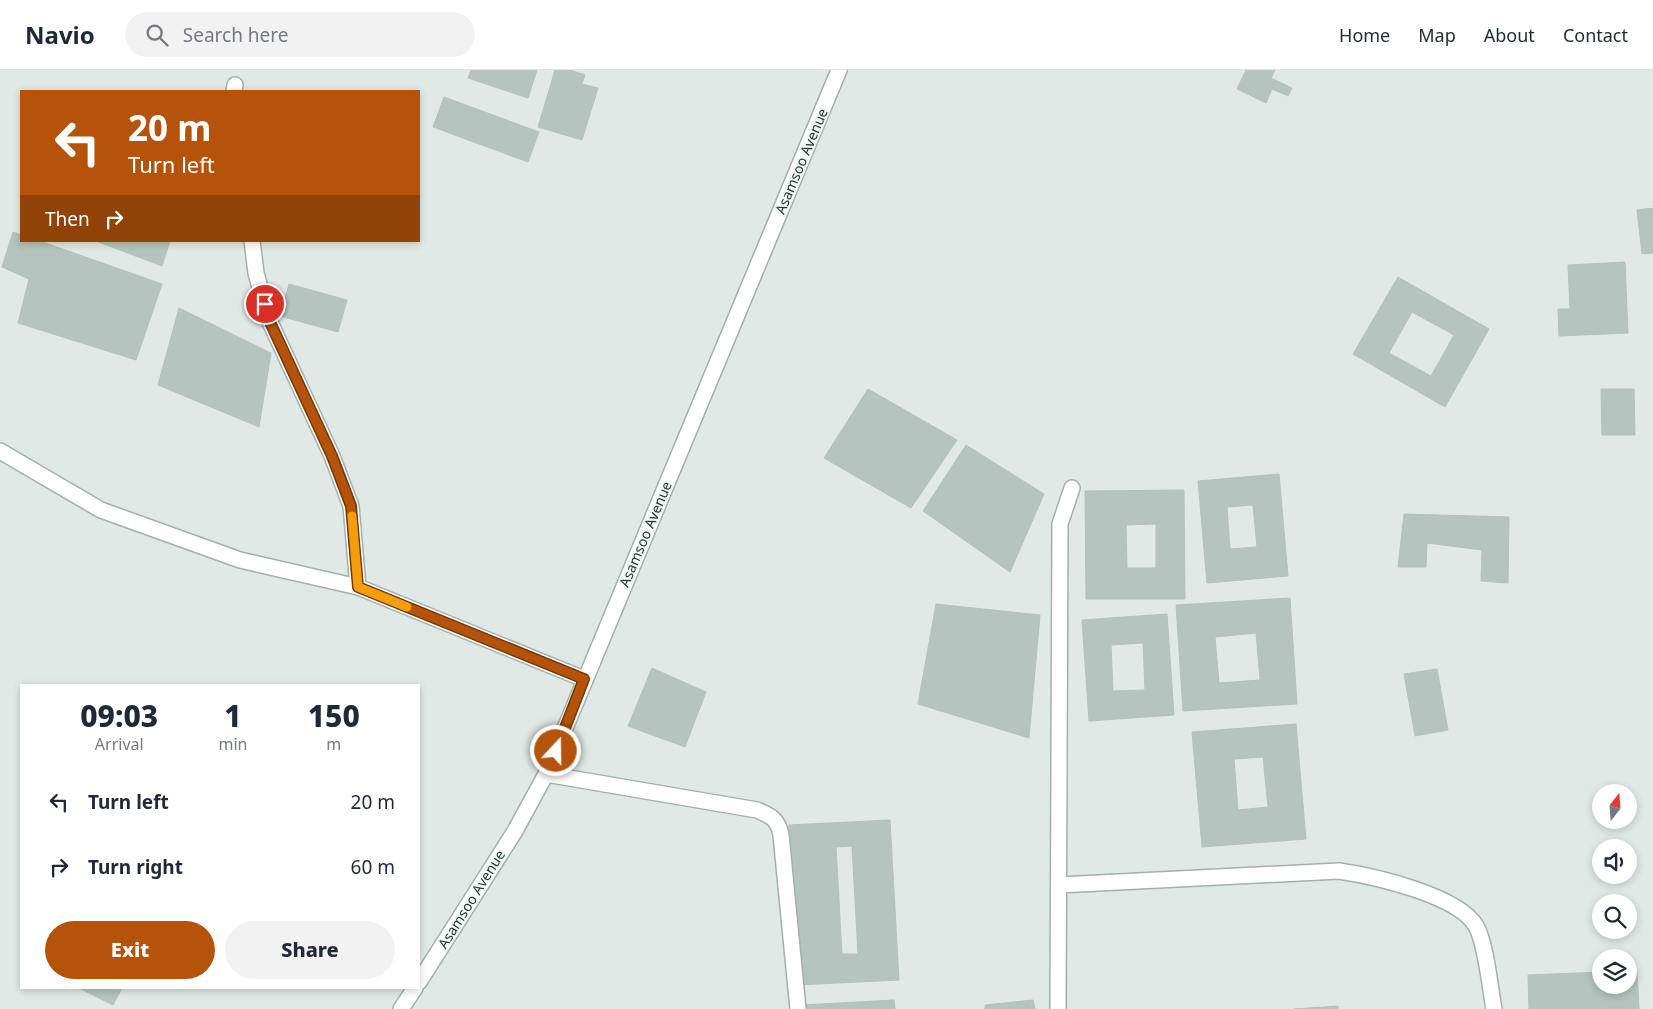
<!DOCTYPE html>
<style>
body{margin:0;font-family:"Noto Sans",sans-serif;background:#f2f2f3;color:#1f2937;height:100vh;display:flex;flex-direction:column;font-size:19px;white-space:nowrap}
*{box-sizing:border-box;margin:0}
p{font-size:16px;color:#747a83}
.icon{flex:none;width:28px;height:28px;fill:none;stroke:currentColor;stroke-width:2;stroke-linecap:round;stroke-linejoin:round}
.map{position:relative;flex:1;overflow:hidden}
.side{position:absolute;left:20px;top:614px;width:400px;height:305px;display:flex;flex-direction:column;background:#fff;border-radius:0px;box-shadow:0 2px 8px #0003}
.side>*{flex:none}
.hud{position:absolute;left:20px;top:20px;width:400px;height:152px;border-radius:0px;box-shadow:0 2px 8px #0003;background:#b45309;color:#fff;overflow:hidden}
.needle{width:32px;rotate:17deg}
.tools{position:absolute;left:1592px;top:714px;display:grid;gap:10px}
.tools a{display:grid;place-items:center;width:45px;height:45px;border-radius:50%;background:#fff;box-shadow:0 2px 8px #0003;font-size:25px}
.pin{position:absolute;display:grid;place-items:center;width:42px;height:42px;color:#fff;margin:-21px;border:2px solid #fff;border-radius:50%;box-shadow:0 1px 5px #0007}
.me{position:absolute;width:55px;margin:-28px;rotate:21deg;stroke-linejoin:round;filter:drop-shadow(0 0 4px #0008)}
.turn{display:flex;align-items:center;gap:18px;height:105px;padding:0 25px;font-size:22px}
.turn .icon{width:65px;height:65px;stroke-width:2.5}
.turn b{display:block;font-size:35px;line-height:42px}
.then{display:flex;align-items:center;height:48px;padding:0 25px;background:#0003;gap:10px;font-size:19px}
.eta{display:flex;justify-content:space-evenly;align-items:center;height:85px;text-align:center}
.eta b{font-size:30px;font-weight:800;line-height:35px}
.button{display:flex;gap:10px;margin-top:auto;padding:10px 25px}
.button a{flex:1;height:58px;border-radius:30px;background:#b45309;color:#fff;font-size:20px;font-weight:800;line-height:58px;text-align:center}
.button a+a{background:#f2f2f3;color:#1f2937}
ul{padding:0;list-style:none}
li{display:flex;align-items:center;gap:15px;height:65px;padding:0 25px}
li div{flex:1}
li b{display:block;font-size:19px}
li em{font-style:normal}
header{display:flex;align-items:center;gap:30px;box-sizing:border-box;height:70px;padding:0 25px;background:#fff;border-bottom:1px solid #e0e1e3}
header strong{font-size:24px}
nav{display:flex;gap:28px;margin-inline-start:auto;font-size:18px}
.search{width:350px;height:45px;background:#f2f2f3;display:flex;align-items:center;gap:12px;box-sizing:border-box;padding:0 18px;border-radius:28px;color:#747a83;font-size:19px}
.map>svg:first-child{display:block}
</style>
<header>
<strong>Navio</strong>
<div class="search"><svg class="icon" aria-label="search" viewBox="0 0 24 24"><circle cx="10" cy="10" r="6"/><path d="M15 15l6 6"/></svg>Search here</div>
<nav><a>Home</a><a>Map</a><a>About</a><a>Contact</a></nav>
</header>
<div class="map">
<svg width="1653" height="939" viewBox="0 0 1653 939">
<rect width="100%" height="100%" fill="#e0e9e5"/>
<path fill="#b5c4be" stroke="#b3c2bc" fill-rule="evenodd" d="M471,0H537L528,28L468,8Z
M555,0H570L585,5L582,14L598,18L582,70L538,57Z
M1246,0H1275L1271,8L1292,18L1288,26L1272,19L1266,33L1237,19Z
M444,27L539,62L528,92L433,57Z
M1653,138V183L1642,184L1637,140Z
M13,162L21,165V171H40L162,214L136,290L18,253L29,209L2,197Z
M96,171H170L162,196Z
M1625,192L1628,263L1559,266L1558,239H1570L1568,195Z
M1398,207L1489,259L1445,337L1353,284ZM1412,242L1454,265L1431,306L1389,283Z
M289,214L347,230L338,262L280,246Z
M179,238L271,283L259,357L158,315Z
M868,319L957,370L911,438L824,388Z
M1601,319H1634L1635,365H1602Z
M966,375L1044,424L1010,502L923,441Z
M1279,404L1288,506L1207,513L1198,411ZM1253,435L1257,477L1230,479L1227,437Z
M1184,420L1185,529H1086L1085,421ZM1156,454V498H1127L1126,455Z
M1404,444L1509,447L1508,513L1481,511L1482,480L1427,473L1426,497H1398Z
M1290,528L1297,634L1183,641L1176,535ZM1256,563L1260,610L1219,613L1215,567Z
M936,534L1040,545L1029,668L918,634Z
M1167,544L1174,645L1089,651L1082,550ZM1143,573L1145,620L1113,621L1111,575Z
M652,598L706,622L685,677L628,656Z
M1437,599L1448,660L1415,666L1404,604Z
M1296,654L1306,769L1202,777L1192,662ZM1263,687L1268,737L1238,740L1234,689Z
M890,750L899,910L798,915L789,755ZM852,776L858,884H842L836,777Z
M1629,901H1637L1639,939H1529L1528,905L1601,902V915H1629Z
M79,918H122L113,935Z
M894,930L895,939H801V935Z
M1033,930L1035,939H985V935Z
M1338,936V939H1294Z"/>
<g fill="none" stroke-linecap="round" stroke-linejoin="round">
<g stroke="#a3b0ac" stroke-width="18">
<path id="street" d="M234,21L235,15
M252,171L256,203L269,250L332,386L351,436L358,517
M0,381L101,440L240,490L358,517L584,609
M546,704L757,740C771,746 778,749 781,765L798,939
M1059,815L1339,801C1373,806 1458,825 1476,856C1486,873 1490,918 1494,939
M419,912L515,761L546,704L839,0
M401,939L415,918
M1058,939L1060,454L1072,418"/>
</g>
<use href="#street" stroke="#fff" stroke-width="15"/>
</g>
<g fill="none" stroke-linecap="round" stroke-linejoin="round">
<g stroke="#753606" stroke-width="12">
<path id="route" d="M265,234L269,250L332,386L351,436L358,517L584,609L556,681"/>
</g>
<use href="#route" stroke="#b45309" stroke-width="9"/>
<path stroke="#f59e0b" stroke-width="9" d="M352,446L358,517L407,537"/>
</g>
<g text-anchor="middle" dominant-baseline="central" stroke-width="4" stroke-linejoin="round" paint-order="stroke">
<g font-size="14" fill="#223832" stroke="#f0f6f3">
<text transform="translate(801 91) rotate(-67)">Asamsoo Avenue</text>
<text transform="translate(645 464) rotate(-67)">Asamsoo Avenue</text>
<text transform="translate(471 829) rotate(-58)">Asamsoo Avenue</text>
</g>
</g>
</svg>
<div class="tools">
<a><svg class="needle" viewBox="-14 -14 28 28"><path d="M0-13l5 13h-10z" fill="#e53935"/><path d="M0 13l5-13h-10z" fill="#747a83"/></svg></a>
<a><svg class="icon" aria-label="sound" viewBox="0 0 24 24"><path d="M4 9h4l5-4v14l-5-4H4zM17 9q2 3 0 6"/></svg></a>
<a><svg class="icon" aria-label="search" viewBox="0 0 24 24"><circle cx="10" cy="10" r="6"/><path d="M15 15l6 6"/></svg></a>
<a><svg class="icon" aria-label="layers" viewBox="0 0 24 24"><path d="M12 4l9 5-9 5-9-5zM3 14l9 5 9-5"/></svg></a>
</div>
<div class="pin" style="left:265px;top:234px;background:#d93025"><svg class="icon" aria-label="arrive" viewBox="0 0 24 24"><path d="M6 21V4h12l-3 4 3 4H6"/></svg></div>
<svg class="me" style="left:556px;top:681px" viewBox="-20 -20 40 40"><circle r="17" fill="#b45309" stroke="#fff" stroke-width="3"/><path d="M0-11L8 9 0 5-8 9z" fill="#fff"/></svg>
<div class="hud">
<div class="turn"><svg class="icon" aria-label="left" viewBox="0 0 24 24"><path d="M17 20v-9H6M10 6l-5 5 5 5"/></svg><div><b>20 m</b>Turn left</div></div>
<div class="then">Then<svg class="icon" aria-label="right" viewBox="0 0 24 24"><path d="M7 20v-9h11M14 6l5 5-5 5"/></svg></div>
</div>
<section class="side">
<div class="eta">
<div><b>09:03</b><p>Arrival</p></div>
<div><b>1</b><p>min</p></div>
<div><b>150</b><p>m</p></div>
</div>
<ul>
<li><svg class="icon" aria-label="left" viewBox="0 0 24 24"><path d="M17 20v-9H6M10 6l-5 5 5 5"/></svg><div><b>Turn left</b></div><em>20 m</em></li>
<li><svg class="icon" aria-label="right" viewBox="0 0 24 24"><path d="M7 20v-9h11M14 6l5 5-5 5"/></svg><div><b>Turn right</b></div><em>60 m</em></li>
</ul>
<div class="button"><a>Exit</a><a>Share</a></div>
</section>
</div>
